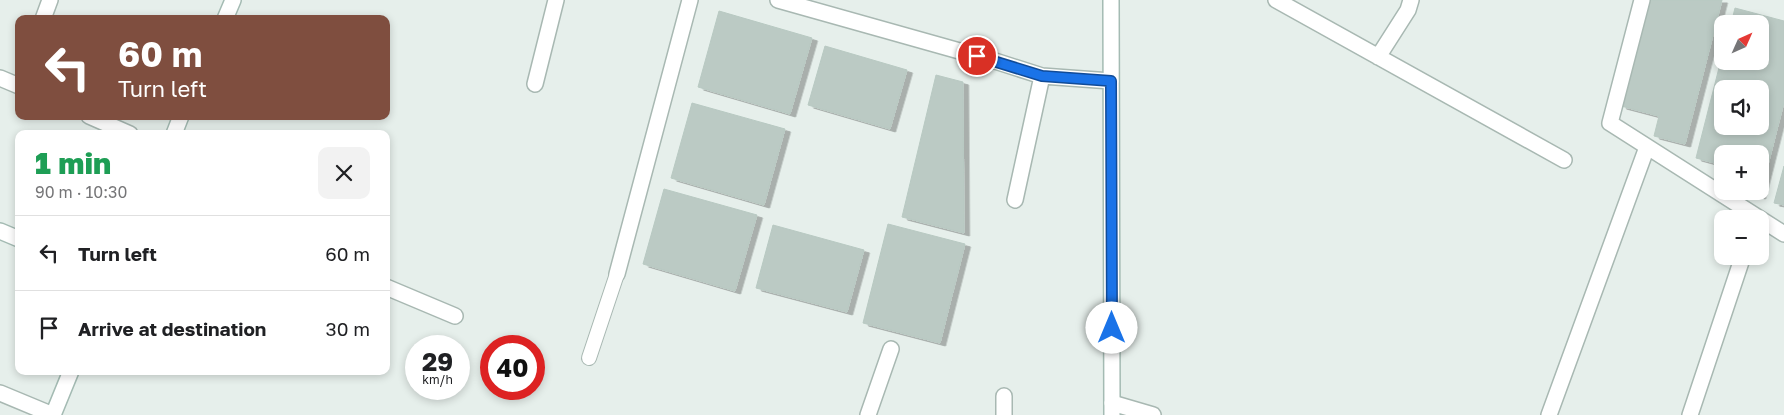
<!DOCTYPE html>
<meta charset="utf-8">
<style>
body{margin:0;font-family:"Golos Text",sans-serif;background:#f2f2f2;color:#202124;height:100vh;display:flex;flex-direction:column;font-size:19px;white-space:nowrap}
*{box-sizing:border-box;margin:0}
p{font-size:16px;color:#757577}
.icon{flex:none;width:28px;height:28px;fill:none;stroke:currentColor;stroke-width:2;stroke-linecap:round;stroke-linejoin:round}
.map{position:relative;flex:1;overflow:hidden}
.panel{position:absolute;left:15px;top:130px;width:375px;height:245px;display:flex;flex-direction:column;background:#fff;border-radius:10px;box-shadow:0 2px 8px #0003}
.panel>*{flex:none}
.guide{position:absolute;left:15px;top:15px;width:375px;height:105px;border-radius:10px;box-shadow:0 2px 8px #0003;background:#7f4e3f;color:#fff;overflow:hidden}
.needle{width:32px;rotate:45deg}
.buttons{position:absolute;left:1714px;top:15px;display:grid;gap:10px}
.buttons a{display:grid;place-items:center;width:55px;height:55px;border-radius:10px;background:#fff;box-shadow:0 2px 8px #0003;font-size:25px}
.speed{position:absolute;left:405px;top:335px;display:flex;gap:10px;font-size:25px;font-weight:700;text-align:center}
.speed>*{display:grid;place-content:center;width:65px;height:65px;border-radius:50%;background:#fff;box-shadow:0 2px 8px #0003;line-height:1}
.speed small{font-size:12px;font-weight:400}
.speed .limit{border:8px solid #d22;background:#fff;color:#111}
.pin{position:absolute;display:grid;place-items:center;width:42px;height:42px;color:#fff;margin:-21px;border:2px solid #fff;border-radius:50%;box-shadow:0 1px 5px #0007}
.me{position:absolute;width:55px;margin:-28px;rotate:0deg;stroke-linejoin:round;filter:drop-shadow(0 0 4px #0008)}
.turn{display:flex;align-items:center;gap:18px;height:105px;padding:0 20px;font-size:22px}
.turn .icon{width:65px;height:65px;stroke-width:2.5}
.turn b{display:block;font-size:35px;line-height:42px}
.round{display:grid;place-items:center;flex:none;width:52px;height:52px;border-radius:10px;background:#f2f2f2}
.overview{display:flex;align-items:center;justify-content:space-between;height:85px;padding:0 20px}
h1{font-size:30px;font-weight:800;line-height:38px;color:#1e9e55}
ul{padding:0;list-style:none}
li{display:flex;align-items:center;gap:15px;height:75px;padding:0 20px;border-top:1px solid #e0e0e0}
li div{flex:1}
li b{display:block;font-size:19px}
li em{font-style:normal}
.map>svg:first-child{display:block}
</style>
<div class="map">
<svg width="1784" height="415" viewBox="0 0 1784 415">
<defs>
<filter id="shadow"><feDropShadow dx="5.5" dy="3" stdDeviation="0" flood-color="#0004"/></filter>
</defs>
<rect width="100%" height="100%" fill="#e6efeb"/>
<path fill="#bbcac4" stroke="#b8c9c2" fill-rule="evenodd" filter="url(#shadow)" d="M1649,0H1722L1685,144L1654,136L1659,116L1621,106Z
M1735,8L1784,21V102L1760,196L1741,191H1760V154H1722V165L1696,158L1722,56V61H1760V24H1731ZM1722,89H1760V126H1722Z
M719,11L812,38L790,114L698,87Z
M825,46L907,70L890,129L808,105Z
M936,75L963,82L964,233L902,217Z
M692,103L785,129L764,205L671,178Z
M1784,166V205L1774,203Z
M664,189L757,215L735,291L643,264Z
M888,224L965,244L940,343L863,323Z
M773,225L864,250L847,312L756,288Z"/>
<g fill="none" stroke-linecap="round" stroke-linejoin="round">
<g stroke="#a8b8b2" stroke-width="16">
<path id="lane" d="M589,358L617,274"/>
</g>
<g stroke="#a8b8b2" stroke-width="18">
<path id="street" d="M778,0L995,61L1042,76L1111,81
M1276,0L1564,160
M1642,0L1610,123L1784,234
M43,19L50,0
M1378,57L1408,10L1411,0
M0,78L19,86
M535,84L556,0
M89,116L130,134
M1015,200L1042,76
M617,274L690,0
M386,287L455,316
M0,393L53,415
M1004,396V415
M1112,403L1153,415
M868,415L891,349
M1549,415L1647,147
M1690,415L1743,256"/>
</g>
<g stroke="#a4bbb3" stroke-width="18">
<path id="secondary" d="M1111,0L1112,415
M225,19L233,0
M174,134L181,116
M0,231L19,239
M53,415L71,371"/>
</g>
<use href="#lane" stroke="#fff" stroke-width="14"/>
<use href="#street" stroke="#fff" stroke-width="15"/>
<use href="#secondary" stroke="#fff" stroke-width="15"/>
</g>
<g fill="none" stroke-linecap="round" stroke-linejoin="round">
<g stroke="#114b97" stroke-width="12">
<path id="route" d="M977,56L1042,76L1111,81L1112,328"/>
</g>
<use href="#route" stroke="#1a73e8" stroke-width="9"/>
</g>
</svg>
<div class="buttons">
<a><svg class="needle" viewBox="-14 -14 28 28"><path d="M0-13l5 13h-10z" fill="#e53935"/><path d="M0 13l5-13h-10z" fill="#757577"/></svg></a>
<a><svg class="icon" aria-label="sound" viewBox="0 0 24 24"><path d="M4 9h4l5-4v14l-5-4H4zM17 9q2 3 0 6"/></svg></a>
<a>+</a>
<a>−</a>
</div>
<div class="speed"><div>29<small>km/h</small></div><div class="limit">40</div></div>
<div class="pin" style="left:977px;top:56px;background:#d93025"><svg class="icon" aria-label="arrive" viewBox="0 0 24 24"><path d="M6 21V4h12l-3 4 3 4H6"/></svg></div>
<svg class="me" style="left:1112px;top:328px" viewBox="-20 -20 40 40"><circle r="19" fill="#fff"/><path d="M0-13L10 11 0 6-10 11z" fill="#1a73e8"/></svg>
<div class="guide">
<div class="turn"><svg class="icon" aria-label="left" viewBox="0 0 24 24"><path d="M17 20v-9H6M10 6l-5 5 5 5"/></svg><div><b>60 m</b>Turn left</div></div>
</div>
<section class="panel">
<div class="overview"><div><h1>1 min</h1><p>90 m · 10:30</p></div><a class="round"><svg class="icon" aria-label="close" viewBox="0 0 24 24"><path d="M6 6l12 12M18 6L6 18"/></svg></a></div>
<ul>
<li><svg class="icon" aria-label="left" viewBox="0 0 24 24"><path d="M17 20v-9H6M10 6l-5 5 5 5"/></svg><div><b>Turn left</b></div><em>60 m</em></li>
<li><svg class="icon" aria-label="arrive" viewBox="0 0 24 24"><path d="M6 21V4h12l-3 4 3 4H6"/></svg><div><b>Arrive at destination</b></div><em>30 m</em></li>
</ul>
</section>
</div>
